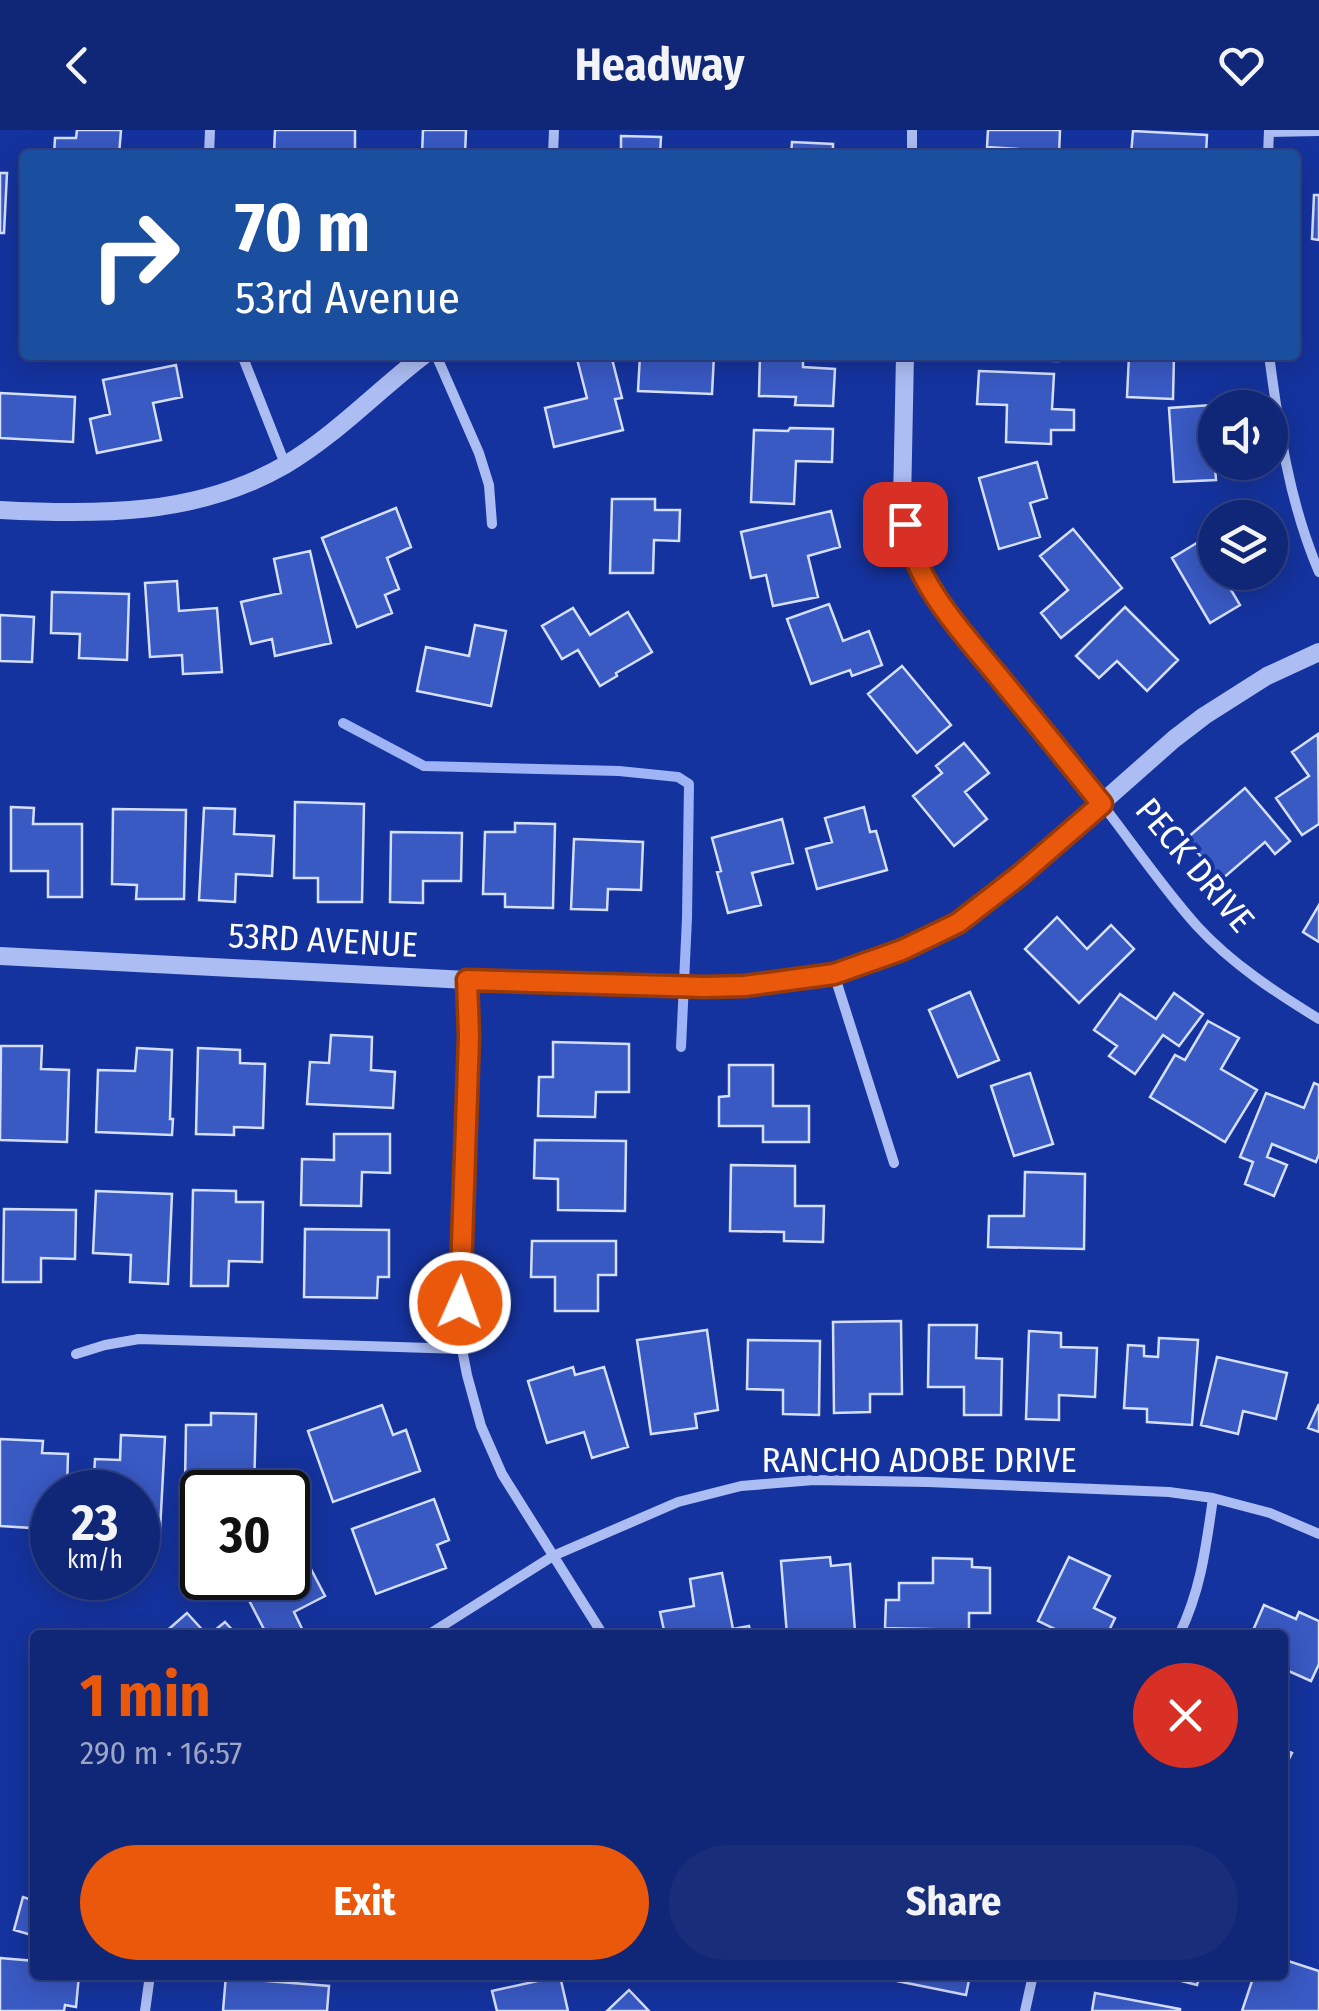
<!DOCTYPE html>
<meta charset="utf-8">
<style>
body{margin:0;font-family:"Fira Sans Condensed",sans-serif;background:#192e7b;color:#f1f3f6;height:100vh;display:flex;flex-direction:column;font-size:38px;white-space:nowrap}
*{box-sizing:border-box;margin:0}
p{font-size:32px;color:#9ca5c5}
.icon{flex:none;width:55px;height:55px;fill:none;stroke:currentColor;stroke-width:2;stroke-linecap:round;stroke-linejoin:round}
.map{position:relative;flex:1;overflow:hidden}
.sheet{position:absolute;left:30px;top:1500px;width:1258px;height:350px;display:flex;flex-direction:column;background:#102676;border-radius:10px;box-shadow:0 5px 25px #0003,0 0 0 2px #304388}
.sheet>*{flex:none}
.banner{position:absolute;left:20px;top:20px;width:1280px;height:210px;border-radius:10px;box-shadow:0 5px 25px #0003,0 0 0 2px #304388;background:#1a4fa0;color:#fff;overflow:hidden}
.controls{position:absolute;left:1198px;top:260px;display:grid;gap:20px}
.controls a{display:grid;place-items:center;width:90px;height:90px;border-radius:50%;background:#102676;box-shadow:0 5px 25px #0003,0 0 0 2px #304388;font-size:50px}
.speed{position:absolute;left:30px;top:1340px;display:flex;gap:20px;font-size:50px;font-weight:700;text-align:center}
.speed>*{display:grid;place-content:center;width:130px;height:130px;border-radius:50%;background:#102676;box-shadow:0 5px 25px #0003,0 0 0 2px #304388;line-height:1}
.speed small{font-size:25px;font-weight:400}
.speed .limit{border:5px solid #111;border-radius:15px;background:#fff;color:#111}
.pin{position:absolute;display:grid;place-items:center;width:85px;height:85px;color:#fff;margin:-42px;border-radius:20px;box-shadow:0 5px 15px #0006}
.me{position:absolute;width:110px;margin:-55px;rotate:2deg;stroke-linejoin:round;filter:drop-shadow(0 0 8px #0008)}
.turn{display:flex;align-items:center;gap:35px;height:210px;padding:0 50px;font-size:45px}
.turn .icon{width:130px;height:130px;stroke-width:2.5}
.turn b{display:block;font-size:70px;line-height:85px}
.round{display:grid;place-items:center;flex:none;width:105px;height:105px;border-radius:52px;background:#192e7b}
.head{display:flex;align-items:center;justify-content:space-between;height:170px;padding:0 50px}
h1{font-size:60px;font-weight:700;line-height:75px;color:#ea580c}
.action{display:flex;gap:20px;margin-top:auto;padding:20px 50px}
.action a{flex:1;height:115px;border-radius:60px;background:#ea580c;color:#fff;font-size:40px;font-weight:700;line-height:115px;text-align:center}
.action a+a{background:#192e7b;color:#f1f3f6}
header{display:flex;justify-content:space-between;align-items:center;height:130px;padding:0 50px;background:#102676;font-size:45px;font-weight:700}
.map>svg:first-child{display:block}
</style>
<header><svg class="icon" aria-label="back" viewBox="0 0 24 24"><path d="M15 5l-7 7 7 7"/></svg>Headway<svg class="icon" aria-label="heart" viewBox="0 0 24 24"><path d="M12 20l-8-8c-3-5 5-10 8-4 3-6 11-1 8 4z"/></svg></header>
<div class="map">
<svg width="1319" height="1881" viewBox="0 0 1319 1881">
<rect width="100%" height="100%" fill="#15339e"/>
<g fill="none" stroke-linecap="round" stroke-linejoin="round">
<path stroke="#9eb4f6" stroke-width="10" d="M343,593L424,636L619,641L678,647L689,654L687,788L681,917"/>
</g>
<path fill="#3959c3" stroke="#d4defd" stroke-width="2.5" d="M77,0H121L119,25H54L55,8H76Z
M275,0H355V25H274Z
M423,0H466L465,25H422Z
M988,0H1060L1059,25H1017V19L987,17Z
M1133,1L1207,5L1206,25H1131Z
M621,6L661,7L660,25H621Z
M792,12L833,14V25H791Z
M0,43H7L4,103H0Z
M1314,65H1319V110L1312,109Z
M593,225H611L622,268L615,269L623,300L554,317L545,278L587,268L577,229Z
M640,225H714L712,264L638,261Z
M760,225H803V237L835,239L833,276L795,275L796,267L759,266Z
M1013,225H1058V231L1013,230Z
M1129,225H1174L1173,269L1127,267Z
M176,235L182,267L153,273L161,310L97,323L90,289L110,284L103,250Z
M979,241L1054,244L1052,279L1074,280V300H1051V314L1006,312L1007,275L977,274Z
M0,263L75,267L73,312L0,308Z
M1211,275L1216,350L1174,352L1169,278Z
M790,298L833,299L832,332L796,331L794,374L751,372L754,300L788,301Z
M1037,332L1047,368L1030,373L1040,407L999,419L979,348Z
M612,369H655V380H680L679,411L654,410L653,443H610Z
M396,378L411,417L387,428L399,459L385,465L392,483L357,497L322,408Z
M831,381L840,417L808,426L818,467L773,476L766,445L751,448L741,402Z
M1073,399L1122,458L1061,508L1041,483L1068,460L1040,426Z
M1215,402V442H1234L1224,448L1240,475L1210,493L1172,428Z
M310,421L331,513L275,526L272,509L251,514L241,472L281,463L274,429Z
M177,451L179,481L217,478L222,542L183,544L182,525L150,527L145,453Z
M52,462L129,464L127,530L79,528L80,504L51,503Z
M829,474L843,511L869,501L882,535L852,546L850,540L811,554L787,489Z
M1125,477L1178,530L1147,561L1117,531L1099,548L1076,526Z
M573,478L590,505L628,482L652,522L616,543L617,546L600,556L578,520L562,529L542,496Z
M0,485L34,487L32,532L0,531Z
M475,495L506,501L491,576L417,561L426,517L469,526Z
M902,536L951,595L917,623L868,564Z
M1318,604L1319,694L1302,705L1276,668L1309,646L1292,622Z
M964,613L989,643L965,662L987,689L954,716L913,666L942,643L936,636Z
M1245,658L1290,711L1275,724L1265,712L1221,750L1186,709Z
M295,672L364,674L362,772H318V748H294Z
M11,677L34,678L33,694H82V767H48V741H11Z
M864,677L870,702L876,701L887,740L817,759L806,719L832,712L825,688Z
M204,678L235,679L234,704L274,706L272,746L236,744L235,772L199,770Z
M113,679L186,680L184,769H136L137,755L112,754Z
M782,689L793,733L752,743L761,775L728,783L717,742L721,741L712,708Z
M515,693L555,694L553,778L505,777V764H483L485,702H515Z
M391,702L462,703L461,751H423V773L390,772Z
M574,709L643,712L641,760L608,759L607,780L571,779Z
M1319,775V812L1303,802Z
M1057,787L1087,819L1111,795L1134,819L1079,873L1025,819Z
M970,862L999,930L958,947L929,880Z
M1174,863L1203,884L1179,916L1163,905L1135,944L1109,926L1117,916L1094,900L1120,864L1156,889Z
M1208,891L1239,908L1221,939L1257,960L1225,1012L1150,967L1175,925L1185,930Z
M331,905L372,907L371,940L395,942L393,978L307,974L310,932L329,933Z
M553,912L629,914V962H596L595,987L538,986L539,947H553Z
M1,916H42L41,939L69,940L67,1012L0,1010Z
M137,918L172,920L170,989H173L172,1005L96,1002L98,940L135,941Z
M198,918L240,920V933L265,934L263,998L234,997V1005L196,1004Z
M729,935H773V976H809V1012H763V996H719V967L729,966Z
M1030,943L1053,1014L1014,1026L991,956Z
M1314,953L1319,955V1024L1316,1032L1272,1014L1267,1027L1287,1035L1274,1066L1245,1054L1253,1032L1240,1027L1266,963L1304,978Z
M334,1004H390V1043L362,1042L361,1076L301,1075L302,1029L334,1030Z
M535,1010L626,1011L625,1081L558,1080V1049L534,1048Z
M731,1035L795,1036V1076H824L823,1112L784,1111V1102L730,1101Z
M1025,1042L1085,1044L1084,1119L988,1117L989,1086H1024Z
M193,1060L236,1061V1072H263L262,1132L229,1131L228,1156H191Z
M96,1061L172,1064L168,1154L130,1152L131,1125L93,1123Z
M4,1079L76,1080L75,1129L41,1128V1152H3Z
M305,1099L389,1100V1147H378L377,1168L304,1167Z
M532,1111H616V1145H598V1181H555V1147H531Z
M901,1191L902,1264H870V1282L834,1283L833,1192Z
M929,1195H977L976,1228L1002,1229L1001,1285H964V1257H928Z
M707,1200L718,1280L695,1284L697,1298L651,1304L637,1210Z
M1029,1201L1061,1203V1217L1097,1218L1095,1267L1059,1265V1290L1026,1289Z
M1159,1208L1198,1210L1192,1295L1147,1292V1279L1124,1278L1128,1215L1144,1216V1226L1158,1227Z
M748,1210L820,1211L819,1285L783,1284V1260L747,1259Z
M1217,1227L1287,1243L1276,1289L1243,1281L1238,1304L1201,1295Z
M573,1237L575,1245L604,1237L628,1317L592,1328L584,1302L547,1313L528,1251Z
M1319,1274V1302L1308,1298Z
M382,1275L393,1305L406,1300L420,1341L333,1372L308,1301Z
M211,1283L256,1284L254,1362H216V1353H185L186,1295H211Z
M121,1305L165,1307L160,1401L138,1400V1362H93L95,1329L120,1330Z
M0,1309L43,1311L42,1323L68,1324L67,1362H52V1410L31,1409V1398L0,1396Z
M434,1369L449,1410L437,1415L446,1438L376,1464L352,1399Z
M301,1420L325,1466L294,1482L305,1505H267L239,1451L246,1448H288V1427Z
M830,1427L831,1436L850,1434L855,1501L830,1505H787L781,1431Z
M1069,1427L1110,1446L1094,1478L1115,1488L1107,1505H1067L1038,1491Z
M933,1428L972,1429V1437L990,1438V1483H969V1500L885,1498L886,1470H899V1453H933Z
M722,1443L733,1499L749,1496L751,1505H665L660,1482L694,1476L690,1449Z
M1264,1475L1296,1489L1299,1482L1319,1491V1534L1311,1551L1284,1539L1282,1543V1505H1251Z
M187,1483L207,1505H162Z
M225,1492L237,1505H209Z
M1282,1619L1292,1623L1282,1643Z
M35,1758V1806L14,1800L23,1767L32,1770Z
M0,1828L35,1831V1845H79L76,1877L65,1875L64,1881H0Z
M1282,1829L1319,1841V1881H1242L1254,1845L1265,1848L1266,1845H1282Z
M226,1845H256V1850L329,1856L327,1881H223Z
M888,1845H970L966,1865L887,1849Z
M1158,1845H1200L1197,1855Z
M560,1846L568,1881H497L492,1861Z
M629,1860L649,1881H607Z
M1095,1863L1180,1879V1881H1092Z"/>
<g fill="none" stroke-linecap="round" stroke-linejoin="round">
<path stroke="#acbdf3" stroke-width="10" d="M1269,2L1319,1
M209,25L210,0
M553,25L554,0
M912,25V0
M1268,25L1269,0
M242,225L285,334
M436,225L479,323L489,355L492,394
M1269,225C1279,300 1289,372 1319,442
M1102,674C1133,714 1163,758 1197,796C1232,834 1275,862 1319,889
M834,844L894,1033
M467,850L469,906L459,1173L462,1219L467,1245L481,1296L502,1344L603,1505
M76,1224L105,1215L139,1209L462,1219
M428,1505L553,1426L678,1372L741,1356L814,1350L928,1352L1169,1362L1213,1368L1270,1383L1319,1404
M1179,1505C1201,1460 1206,1417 1213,1368
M145,1881L150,1845
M1025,1881L1033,1845"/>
<path stroke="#acbdf3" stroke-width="18" d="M905,225L902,373L909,416L924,447L949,484L1102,674
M0,380C97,385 197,386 285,335C336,305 377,261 424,225
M0,826L467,850L664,857L745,856L834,844L902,820L958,793L1020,745L1174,609L1204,586L1267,546L1319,522"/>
</g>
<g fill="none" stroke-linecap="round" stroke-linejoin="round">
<g stroke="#983908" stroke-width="25">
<path id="route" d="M460,1173L469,906L467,850L704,857L745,856L834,844L902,820L958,793L1020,745L1102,674C1069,633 1036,592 1003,552C965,505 916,456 905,394"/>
</g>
<use href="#route" stroke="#ea580c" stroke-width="18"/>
</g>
<g text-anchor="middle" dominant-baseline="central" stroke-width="8" stroke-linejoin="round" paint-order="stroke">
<g font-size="35" fill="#fff" stroke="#15339e">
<text transform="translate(1195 735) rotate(50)">PECK DRIVE</text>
<text transform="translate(323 810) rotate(3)">53RD AVENUE</text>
<text x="919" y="1330">RANCHO ADOBE DRIVE</text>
</g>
</g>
</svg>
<div class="controls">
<a><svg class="icon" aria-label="sound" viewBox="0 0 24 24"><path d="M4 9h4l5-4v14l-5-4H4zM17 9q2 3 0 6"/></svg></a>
<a><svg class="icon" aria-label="layers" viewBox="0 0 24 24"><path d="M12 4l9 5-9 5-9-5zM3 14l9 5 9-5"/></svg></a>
</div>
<div class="speed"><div>23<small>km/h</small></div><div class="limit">30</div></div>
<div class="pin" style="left:905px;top:394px;background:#d93025"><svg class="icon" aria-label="arrive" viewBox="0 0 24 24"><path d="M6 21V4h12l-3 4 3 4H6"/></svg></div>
<svg class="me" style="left:460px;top:1173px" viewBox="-20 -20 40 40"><circle r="17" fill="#ea580c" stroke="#fff" stroke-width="3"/><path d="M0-11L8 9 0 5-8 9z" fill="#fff"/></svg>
<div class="banner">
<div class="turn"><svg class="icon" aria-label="right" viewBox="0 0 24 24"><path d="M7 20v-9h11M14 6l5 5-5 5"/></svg><div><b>70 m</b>53rd Avenue</div></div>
</div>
<section class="sheet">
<div class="head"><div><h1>1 min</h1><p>290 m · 16:57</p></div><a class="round" style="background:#d93025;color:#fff"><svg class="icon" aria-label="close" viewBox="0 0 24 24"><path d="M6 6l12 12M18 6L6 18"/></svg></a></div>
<div class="action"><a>Exit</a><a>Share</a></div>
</section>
</div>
